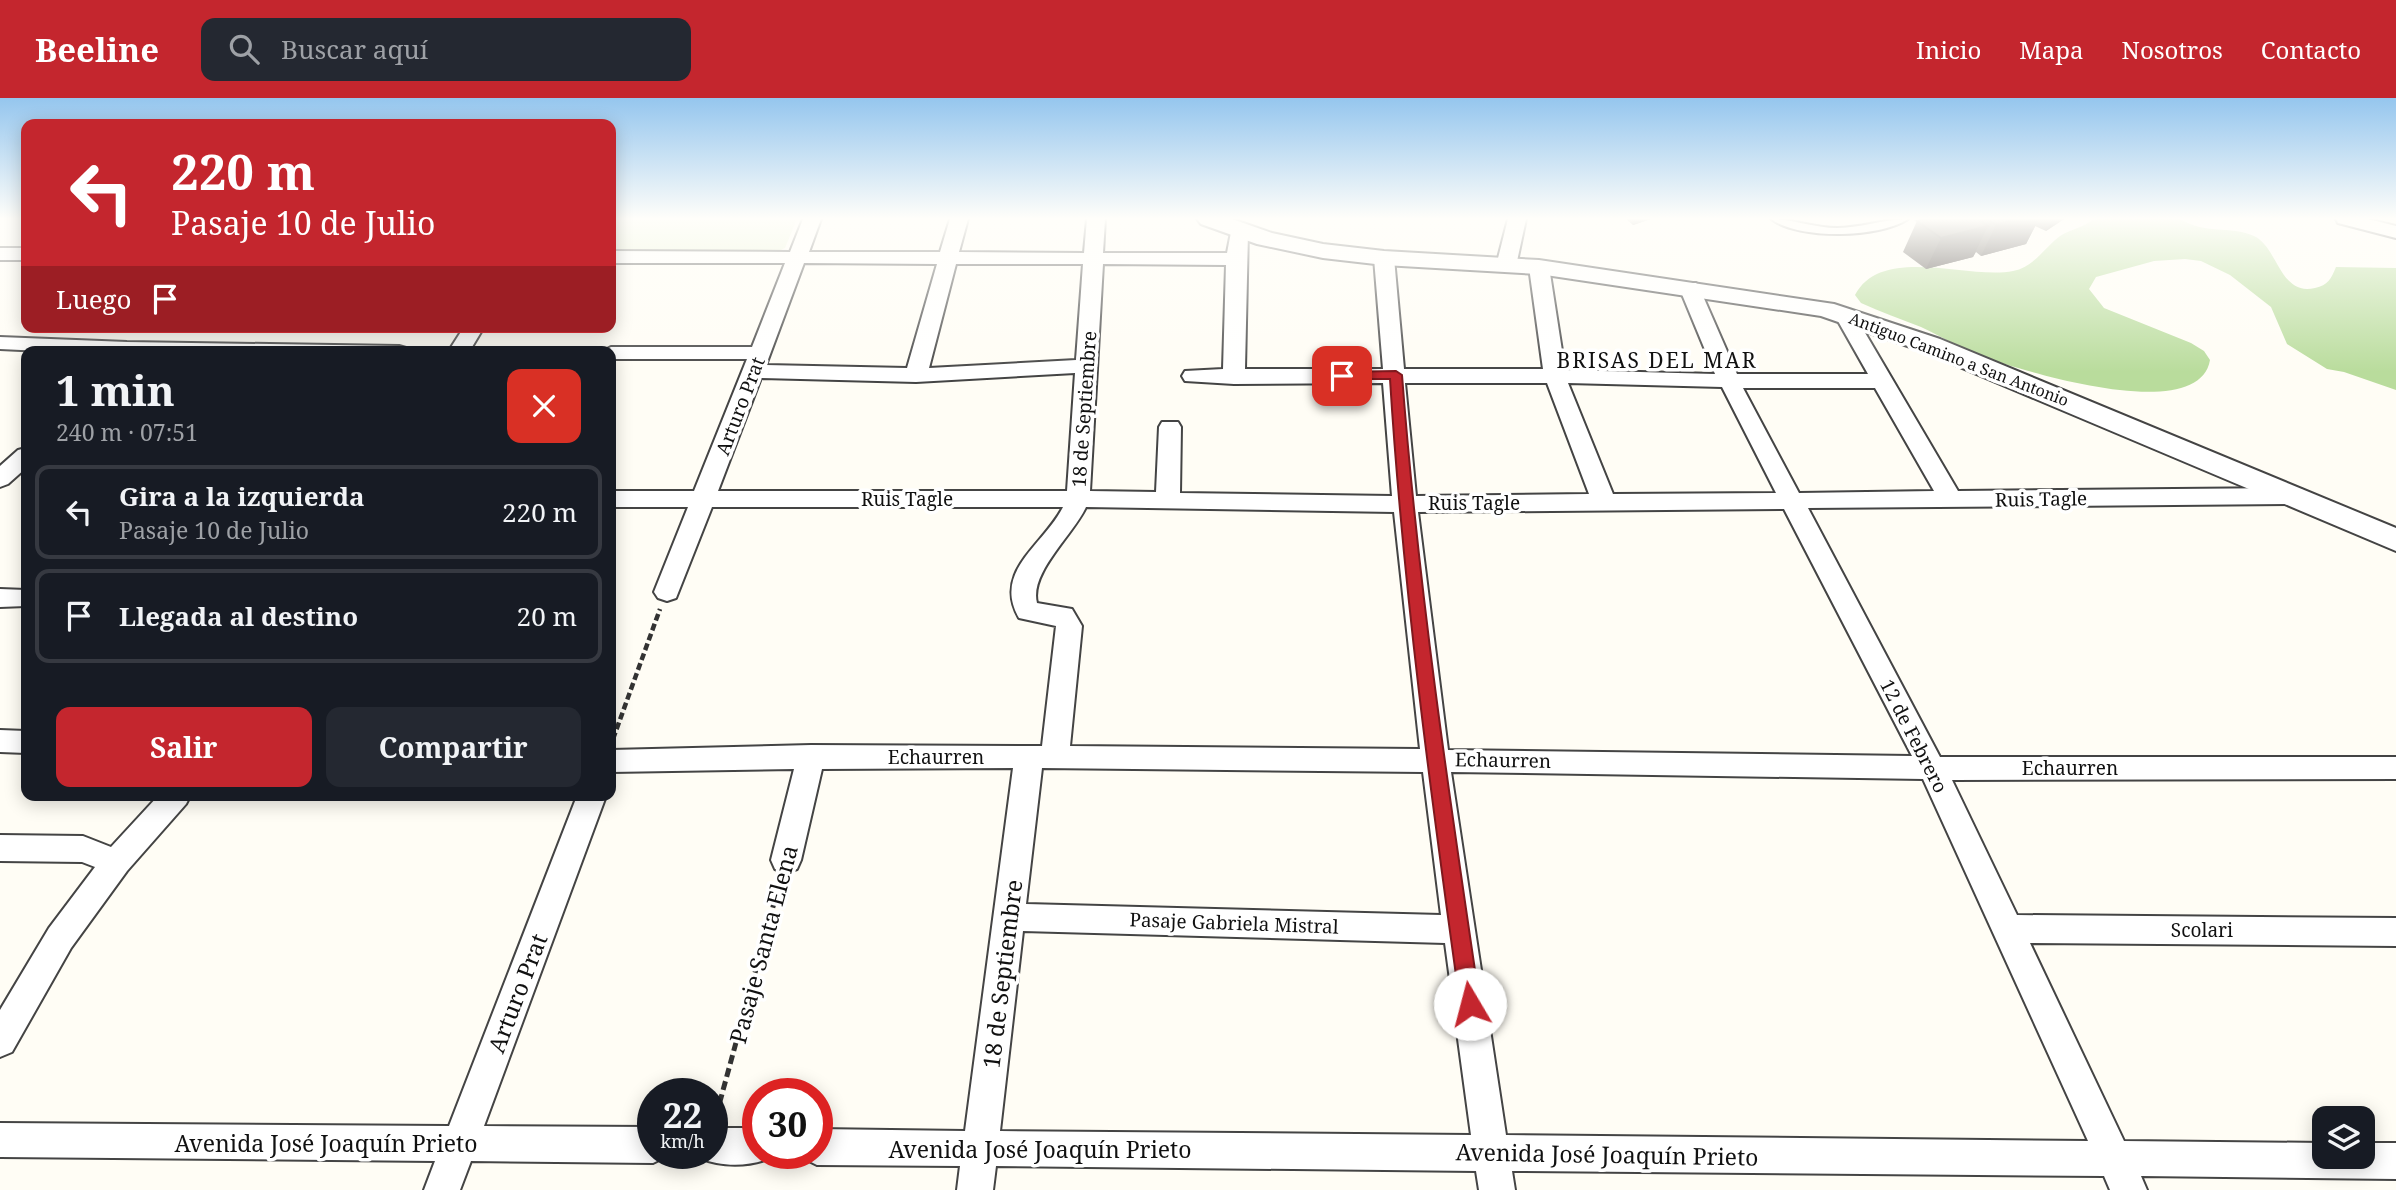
<!DOCTYPE html>
<html lang="es">
<meta charset="utf-8">
<style>
body{margin:0;font-family:"Noto Serif",serif;background:#242831;color:#f1f3f6;height:100vh;display:flex;flex-direction:column;font-size:26px;white-space:nowrap}
*{box-sizing:border-box;margin:0}
p{font-size:23px;color:#9ea1a6}
.icon{flex:none;width:38px;height:38px;fill:none;stroke:currentColor;stroke-width:2;stroke-linecap:round;stroke-linejoin:round}
.map{position:relative;flex:1;overflow:hidden}
.side{position:absolute;left:21px;top:248px;width:595px;height:455px;display:flex;flex-direction:column;background:#171b24;border-radius:14px;box-shadow:0 4px 18px #0003}
.side>*{flex:none}
.hud{position:absolute;left:21px;top:21px;width:595px;height:214px;border-radius:14px;box-shadow:0 4px 18px #0003;background:#c4262e;color:#fff;overflow:hidden}
.fabs{position:absolute;left:2312px;top:1008px;display:grid;gap:14px}
.fabs a{display:grid;place-items:center;width:63px;height:63px;border-radius:14px;background:#171b24;box-shadow:0 4px 18px #0003;font-size:35px}
.speed{position:absolute;left:637px;top:980px;display:flex;gap:14px;font-size:35px;font-weight:700;text-align:center}
.speed>*{display:grid;place-content:center;width:91px;height:91px;border-radius:50%;background:#171b24;box-shadow:0 4px 18px #0003;line-height:1}
.speed small{font-size:18px;font-weight:400}
.speed .limit{border:10px solid #d22;background:#fff;color:#111}
.pin{position:absolute;display:grid;place-items:center;width:60px;height:60px;color:#fff;margin:-30px;border-radius:14px;box-shadow:0 4px 10px #0006}
.me{position:absolute;width:77px;margin:-38px;rotate:352deg;stroke-linejoin:round;filter:drop-shadow(0 0 5px #0008)}
.turn{display:flex;align-items:center;gap:24px;height:147px;padding:0 35px;font-size:32px}
.turn .icon{width:91px;height:91px;stroke-width:2.5}
.turn b{display:block;font-size:49px;line-height:60px}
.then{display:flex;align-items:center;height:66px;padding:0 35px;background:#0003;gap:14px;font-size:26px}
.round{display:grid;place-items:center;flex:none;width:74px;height:74px;border-radius:14px;background:#242831}
.head{display:flex;align-items:center;justify-content:space-between;height:119px;padding:0 35px}
h1{font-size:42px;font-weight:700;line-height:52px}
.primary-button{display:flex;gap:14px;margin-top:auto;padding:14px 35px}
.primary-button a{flex:1;height:80px;border-radius:14px;background:#c4262e;color:#fff;font-size:28px;font-weight:700;line-height:80px;text-align:center}
.primary-button a+a{background:#242831;color:#f1f3f6}
ul{padding:0;list-style:none}
li{display:flex;align-items:center;gap:21px;height:94px;margin:0 14px 10px;padding:0 21px;border:4px solid #363941;border-radius:14px}
li div{flex:1}
li b{display:block;font-size:26px}
li em{font-style:normal}
header{display:flex;align-items:center;gap:42px;box-sizing:border-box;height:98px;padding:0 35px;background:#c4262e;color:#fff}
header strong{font-size:33px}
nav{display:flex;gap:38px;margin-inline-start:auto;font-size:24px}
.search{width:490px;height:63px;background:#242831;display:flex;align-items:center;gap:18px;box-sizing:border-box;padding:0 24px;border-radius:14px;color:#9ea1a6;font-size:26px}
.map>svg:first-child{display:block}
</style>
<header>
<strong>Beeline</strong>
<div class="search"><svg class="icon" aria-label="search" viewBox="0 0 24 24"><circle cx="10" cy="10" r="6"/><path d="M15 15l6 6"/></svg>Buscar aquí</div>
<nav><a>Inicio</a><a>Mapa</a><a>Nosotros</a><a>Contacto</a></nav>
</header>
<div class="map">
<svg width="2396" height="1092" viewBox="0 0 2396 1092">
<rect width="100%" height="100%" fill="#fffdf5"/>
<path fill="#b9dc9c" d="M2093,121H2181C2204,137 2230,127 2254,138C2278,149 2280,199 2315,190C2328,187 2331,181 2336,169L2396,170V292L2344,274L2327,271L2287,246L2271,209L2230,177L2201,163L2185,161L2154,163L2096,179L2089,191L2104,210L2191,245L2204,253L2210,262C2199,328 2023,273 1984,259C1962,251 1942,239 1921,229C1901,221 1881,214 1861,205L1855,197C1882,146 1968,182 2013,173C2034,169 2043,151 2060,138C2070,131 2084,130 2093,121Z"/>
<path fill="#e6f2cf" d="M611,121H797L785,150L772,156L611,152Z"/>
<g fill="none" stroke-linecap="round" stroke-linejoin="round">
<g stroke="#444" stroke-width="4">
<path id="service" d="M1771,121C1793,121 1814,130 1837,130C1861,130 1884,121 1908,121C1879,140 1800,142 1771,121Z"/>
</g>
<g stroke="#444" stroke-width="4">
<path id="minor" d="M803,121H821L809,154H940L950,121H968L959,154L1084,155L1087,121H1105L1103,155H1227L1232,129H1246L1248,133L1245,271H1383L1374,160L1384,154L1394,160L1404,271H1543L1529,169L1539,163L1549,169L1565,272L1715,276L1679,189L1682,185H1696L1699,189L1737,276H1868L1834,216L1837,212H1851L1854,216L1958,393L2295,390L2303,392L2307,398L2303,404L2295,406L1808,410L1940,659H2396V681L1952,682L2017,817L2396,820V848L2030,845L2124,1043L2324,1045V1059H2362V1045H2396V1081L2141,1078L2147,1092H2110L2104,1078L1512,1073L1515,1092H1479L1476,1073L996,1068L993,1092H957L960,1068L817,1067L805,1061L802,1055H817V1031L965,1033L1013,670L822,671L801,762L797,771L786,775L775,771L771,762L794,671L611,674V652L811,647L1042,648L1056,528L1019,520C992,473 1044,447 1063,409H712L676,500L667,503L658,500L654,494L688,409H611V393H694L747,261H611V254H601L611,249H752L785,165H611V153L790,154ZM804,165L937,166L907,270L766,267ZM956,166H1083L1076,262L929,270ZM1103,166L1226,167L1223,271L1185,273L1182,278L1185,283L1234,286L1383,285L1392,398L1180,395L1181,329L1178,324H1162L1159,329L1156,394L1090,393ZM1075,275L1067,393H718L761,280L916,284ZM1405,285H1547L1589,396L1416,398ZM1568,285L1722,289L1776,395L1613,396ZM1743,290H1875L1934,393L1799,395ZM1086,409L1394,414L1420,651L1070,648L1082,528L1072,511L1037,505C1029,475 1073,437 1086,409ZM1784,411L1912,658L1448,652L1418,414ZM1042,670L1423,674L1441,817L1026,806ZM1451,674L1923,681L2088,1043L1506,1037ZM1023,833L1445,845L1471,1037L1000,1033Z
M1508,121H1526L1516,168L1506,174L1496,168Z
M2336,121H2368L2396,128V140L2338,125Z
M0,150H26V162H0Z
M464,229H484L469,254H448Z
M0,239L127,244L399,248L406,250L409,254H63L0,251Z
M26,350V370L8,386L0,389V368L18,352Z
M0,491L26,492V508L0,509Z
M0,632L26,633V655L0,654Z
M158,698H190L186,706L127,773L71,850L12,954L0,959V912L49,830L95,769L82,764L0,763V737L83,738L111,749Z
M577,698H606L484,1028L653,1029V1055H667L665,1059L653,1065L471,1063L460,1092H424L435,1063L0,1059V1025L449,1028Z
M712,1030H758V1055H773L770,1060C750,1069 720,1069 700,1060L697,1055H712Z"/>
</g>
<g stroke="#444" stroke-width="4">
<path id="tertiary" d="M1197,121H1232L1272,135L1323,146L1384,153L1539,162L1834,206L1940,241L2396,430V453L1922,253L1821,218L1539,176L1384,167L1323,160L1257,146L1201,126Z"/>
</g>
<path stroke="#333" stroke-width="4.5" stroke-dasharray="7 3.5" stroke-linecap="butt" d="M613,641L660,511"/>
<path stroke="#333" stroke-width="5" stroke-dasharray="9 4.5" stroke-linecap="butt" d="M716,1018L780,783"/>
<use href="#service" fill="#fff" fill-rule="evenodd"/>
<use href="#minor" fill="#fff" fill-rule="evenodd"/>
<use href="#tertiary" fill="#fff" fill-rule="evenodd"/>
</g>
<path fill="#4d4742" d="M1626,121H1651L1633,127Z
M1925,121H2064L2046,133L2035,128L2026,146L1981,158L1976,154L1973,159L1926,171L1903,154L1917,123Z"/>
<path fill="#3f3936" d="M1635,121H1651L1633,127Z
M2017,121H2039L2026,146L1981,158L1996,127Z
M2052,121H2064L2046,133Z
M1988,128L1973,159L1926,171L1941,140Z"/>
<path fill="#5a524d" stroke="#3f3936" stroke-width="2" d="M1925,121H1978L1988,128L1941,140L1917,123Z
M1988,121H2017L1996,127Z"/>
<linearGradient id="sky" x2="0" y2="1"><stop stop-color="#95c6ee"/><stop offset="0.44" stop-color="#fffefa"/><stop offset="1" stop-color="#fffefa" stop-opacity="0"/></linearGradient>
<rect width="2396" height="274" fill="url(#sky)"/>
<path fill="#c4262e" stroke="#7f191e" stroke-width="2" d="M1396,273L1402,277C1418,488 1449,697 1480,906L1477,912L1470,915L1463,912L1460,906C1431,698 1403,490 1390,281H1342L1335,278L1342,274Z"/>
<g text-anchor="middle" dominant-baseline="central" stroke-width="7" stroke-linejoin="round" paint-order="stroke">
<g font-size="16" fill="#111" stroke="#fff">
<text transform="translate(1959 261) rotate(21)">Antiguo Camino a San Antonio</text>
</g>
<g font-size="19" fill="#111" stroke="#fff">
<text transform="translate(740 308) rotate(-69)">Arturo Prat</text>
<text transform="translate(1084 311) rotate(-86)">18 de Septiembre</text>
<text x="907" y="401">Ruis Tagle</text>
<text transform="translate(2041 401) rotate(-1)">Ruis Tagle</text>
<text x="1474" y="405">Ruis Tagle</text>
<text transform="translate(1914 638) rotate(63)">12 de Febrero</text>
<text x="936" y="659">Echaurren</text>
<text transform="translate(1503 662) rotate(1)">Echaurren</text>
<text x="2070" y="670">Echaurren</text>
<text transform="translate(1234 825) rotate(2)">Pasaje Gabriela Mistral</text>
<text x="2202" y="832">Scolari</text>
</g>
<g font-size="21" letter-spacing="2" fill="#111" stroke="#fff">
<text x="1657" y="262">BRISAS DEL MAR</text>
</g>
<g font-size="23" fill="#111" stroke="#fff">
<text transform="translate(763 846) rotate(-75)">Pasaje Santa Elena</text>
<text transform="translate(1002 876) rotate(-83)">18 de Septiembre</text>
<text transform="translate(517 895) rotate(-69)">Arturo Prat</text>
<text x="326" y="1045">Avenida José Joaquín Prieto</text>
<text x="1040" y="1051">Avenida José Joaquín Prieto</text>
<text transform="translate(1607 1056) rotate(1)">Avenida José Joaquín Prieto</text>
</g>
</g>
</svg>
<div class="fabs">
<a><svg class="icon" aria-label="layers" viewBox="0 0 24 24"><path d="M12 4l9 5-9 5-9-5zM3 14l9 5 9-5"/></svg></a>
</div>
<div class="speed"><div>22<small>km/h</small></div><div class="limit">30</div></div>
<div class="pin" style="left:1342px;top:278px;background:#d93025"><svg class="icon" aria-label="arrive" viewBox="0 0 24 24"><path d="M6 21V4h12l-3 4 3 4H6"/></svg></div>
<svg class="me" style="left:1470px;top:906px" viewBox="-20 -20 40 40"><circle r="19" fill="#fff"/><path d="M0-13L10 11 0 6-10 11z" fill="#c4262e"/></svg>
<div class="hud">
<div class="turn"><svg class="icon" aria-label="left" viewBox="0 0 24 24"><path d="M17 20v-9H6M10 6l-5 5 5 5"/></svg><div><b>220 m</b>Pasaje 10 de Julio</div></div>
<div class="then">Luego<svg class="icon" aria-label="arrive" viewBox="0 0 24 24"><path d="M6 21V4h12l-3 4 3 4H6"/></svg></div>
</div>
<section class="side">
<div class="head"><div><h1>1 min</h1><p>240 m · 07:51</p></div><a class="round" style="background:#d93025;color:#fff"><svg class="icon" aria-label="close" viewBox="0 0 24 24"><path d="M6 6l12 12M18 6L6 18"/></svg></a></div>
<ul>
<li><svg class="icon" aria-label="left" viewBox="0 0 24 24"><path d="M17 20v-9H6M10 6l-5 5 5 5"/></svg><div><b>Gira a la izquierda</b><p>Pasaje 10 de Julio</p></div><em>220 m</em></li>
<li><svg class="icon" aria-label="arrive" viewBox="0 0 24 24"><path d="M6 21V4h12l-3 4 3 4H6"/></svg><div><b>Llegada al destino</b></div><em>20 m</em></li>
</ul>
<div class="primary-button"><a>Salir</a><a>Compartir</a></div>
</section>
</div>
